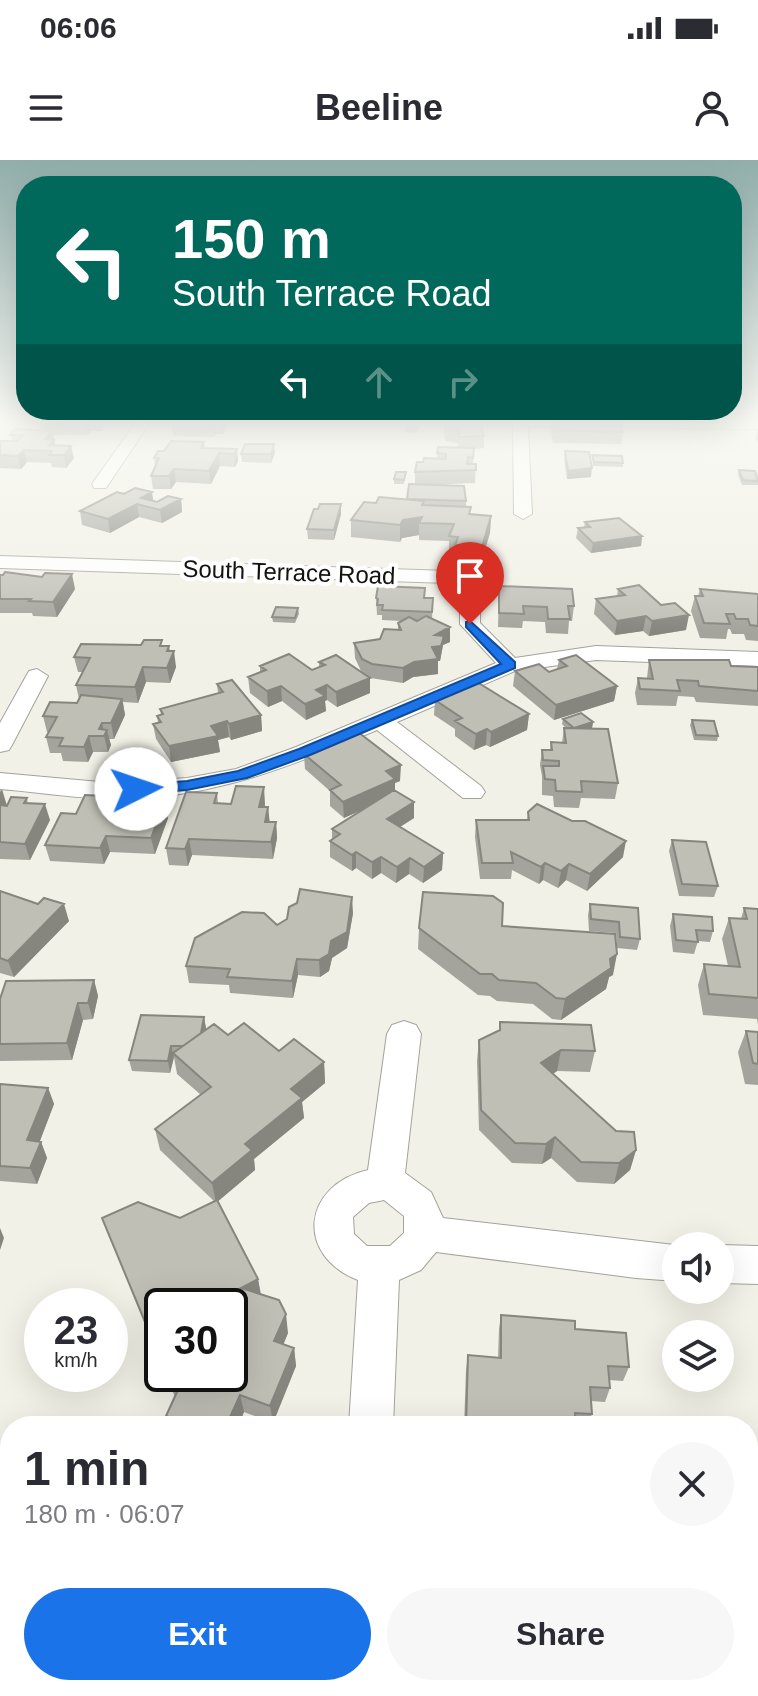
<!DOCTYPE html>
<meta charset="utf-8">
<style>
body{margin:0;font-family:Arial,sans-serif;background:#f7f7f7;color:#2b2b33;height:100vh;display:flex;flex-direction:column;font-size:30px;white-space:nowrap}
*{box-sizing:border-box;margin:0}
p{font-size:26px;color:#7c7c81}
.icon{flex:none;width:44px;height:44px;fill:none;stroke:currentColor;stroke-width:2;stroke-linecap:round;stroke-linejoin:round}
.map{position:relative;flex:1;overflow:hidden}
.sheet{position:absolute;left:0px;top:1256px;width:758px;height:280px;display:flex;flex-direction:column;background:#fff;border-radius:32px 32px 0 0;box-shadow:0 8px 32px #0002}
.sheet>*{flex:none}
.top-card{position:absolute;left:16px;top:16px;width:726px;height:244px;border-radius:32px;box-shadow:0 8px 32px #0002;background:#00695c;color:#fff;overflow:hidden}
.fabs{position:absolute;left:662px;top:1072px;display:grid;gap:16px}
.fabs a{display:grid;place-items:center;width:72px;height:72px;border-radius:50%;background:#fff;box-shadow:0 8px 32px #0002;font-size:40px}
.speed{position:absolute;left:24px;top:1128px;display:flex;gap:16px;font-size:40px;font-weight:700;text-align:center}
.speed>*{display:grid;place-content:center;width:104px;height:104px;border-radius:50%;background:#fff;box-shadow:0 8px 32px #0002;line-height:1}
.speed small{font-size:20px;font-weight:400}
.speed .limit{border:4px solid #111;border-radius:12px;background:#fff;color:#111}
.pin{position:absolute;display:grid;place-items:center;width:68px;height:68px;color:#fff;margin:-82px -34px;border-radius:50% 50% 50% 0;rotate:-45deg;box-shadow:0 0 8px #0007}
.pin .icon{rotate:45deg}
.me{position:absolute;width:88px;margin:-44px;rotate:86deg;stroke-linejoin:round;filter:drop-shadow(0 0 6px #0008)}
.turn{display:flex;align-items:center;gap:28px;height:168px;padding:0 24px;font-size:36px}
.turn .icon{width:104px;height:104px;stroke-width:2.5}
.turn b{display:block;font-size:56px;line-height:68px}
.lanes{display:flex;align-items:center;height:76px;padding:0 24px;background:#0003;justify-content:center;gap:40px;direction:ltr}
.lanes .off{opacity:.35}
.round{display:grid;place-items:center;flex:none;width:84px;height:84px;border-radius:42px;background:#f7f7f7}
.headline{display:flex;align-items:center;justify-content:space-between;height:136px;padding:0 24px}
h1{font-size:48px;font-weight:800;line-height:60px}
.primary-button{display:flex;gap:16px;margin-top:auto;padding:16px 24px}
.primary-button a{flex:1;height:92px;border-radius:48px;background:#1a73e8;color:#fff;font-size:32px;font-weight:800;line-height:92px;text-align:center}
.primary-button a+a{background:#f7f7f7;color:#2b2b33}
.status{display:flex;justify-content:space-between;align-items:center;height:56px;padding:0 40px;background:#fff;direction:ltr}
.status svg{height:22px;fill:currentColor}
header{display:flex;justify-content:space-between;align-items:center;height:104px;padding:0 24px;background:#fff;font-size:36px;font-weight:800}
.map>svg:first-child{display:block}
</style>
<div class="status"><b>06:06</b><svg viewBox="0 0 49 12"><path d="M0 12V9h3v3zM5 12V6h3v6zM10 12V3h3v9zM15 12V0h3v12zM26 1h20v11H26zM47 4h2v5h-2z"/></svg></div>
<header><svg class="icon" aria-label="menu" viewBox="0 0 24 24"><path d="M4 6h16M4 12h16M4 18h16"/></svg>Beeline<svg class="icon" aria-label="person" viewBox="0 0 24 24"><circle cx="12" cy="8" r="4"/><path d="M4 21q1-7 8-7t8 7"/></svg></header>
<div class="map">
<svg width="758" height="1536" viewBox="0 0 758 1536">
<rect width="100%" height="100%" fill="#f1f1e7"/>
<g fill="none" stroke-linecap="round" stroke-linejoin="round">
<g stroke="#a4a39a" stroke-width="2">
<path id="minor" d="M139,258H153L106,328H94L92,324Z
M518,258L758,261V269L528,266L532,354L523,359L514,354L513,264Z
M0,396L449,411L477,419L480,423V463L515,498L596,486L758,492V506L596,500L515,511L397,562L481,626L485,632L481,638H463L377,570C290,607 208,640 111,639C74,638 37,632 0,629V613L111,623L187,618L236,609L296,587L496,503L460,464V426L448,423L0,408Z
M37,509L48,516L12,585L9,590L0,592V563L29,511Z
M404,861L416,865L421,874L405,1013L431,1032L443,1058L683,1086H676V1121L636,1118L436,1092L421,1110L399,1120L393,1266H349L358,1120C295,1096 302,1025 368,1010L387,874L392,865ZM384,1040L404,1056V1073L390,1086H367L354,1074L353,1057L369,1043Z
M720,1085L758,1086V1124L720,1123Z"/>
</g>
<use href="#minor" fill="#fff" fill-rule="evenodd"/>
</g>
<path fill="#a4a49d" d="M36,258H108V261L101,271H91L87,275H54L53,270H41L39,258Z
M175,258H227L228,264L223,274H216L214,277L173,276L172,264Z
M449,258H486L485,263L482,269L484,276V288L474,289L473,304H476L475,323L425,325L466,341V347L471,354L491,356L490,373L480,405L454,403L455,394H449V381L419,380V375L402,378L400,382L351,377V360L376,343L407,340L415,325V312L423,302L437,298L438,287H458V283L446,281L444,276V264Z
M553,260L623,272L621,284L553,283L551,272Z
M419,264V268L416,273L405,272V268Z
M758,267V283L755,278Z
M53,271L55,285L74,298L66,308L52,307L51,303L27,302L21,309L0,308V282L12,281L10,275Z
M204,282L205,288L237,289L238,301L235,307L220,306L211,324L176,322L171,329H153L151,316L155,307L154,298L164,291Z
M565,291L591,317L567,319L564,300Z
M275,293L271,303L242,302L241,294Z
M592,295L623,303V307L593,306Z
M739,310L758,318V325H742L738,315Z
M406,312L404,324H394V319Z
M181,339L182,352L162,363L139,357L110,373L82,365L80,351L153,341L157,342Z
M318,349L341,354L334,380L308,379L307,369Z
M585,362L642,376L641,386L591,393L576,378L578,368H584Z
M0,415L75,429L57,457L33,456L32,453H0Z
M499,426L574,446L572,461H569L568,474L546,473L545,462L523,461L522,468L498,467Z
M618,429L686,470L649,476L643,471L615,475L594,454L596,439L617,436Z
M700,429L758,434V481L746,480L744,474H732L730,469H728L726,479L700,478L691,451L695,436H698Z
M376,438H433L432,459L450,482L443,485L440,501H438V514L413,517L403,523L370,518V533L337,547L327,540L325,541L326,551L306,560L282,541L268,547L250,533L248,517L260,513V506L312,510L319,508V502L361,511L355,498L354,483L380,479L398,470V463L402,461L382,460V455H377Z
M298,448L299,454L295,463L273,462L272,457Z
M163,486L170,491L176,507L170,523L146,522L138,543L123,542L125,555L114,579H109L111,585L108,592H93L88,602L63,601L61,593H50L46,577L49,572H47L43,556L77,543L79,539L76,525L83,512H78L74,497Z
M559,500L617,526L614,541L554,560L513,526L515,511L549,512L557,509Z
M649,500L758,508V546L696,542L694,537L678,536L676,546L637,545L635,533L638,518H647Z
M217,524L261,555L262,571L231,580L229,577L218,580L220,592L171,602L156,579L153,564L158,562L157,556L161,554L160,549L218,533Z
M435,540L529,554L527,570L490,587L486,585L474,590L455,576V569L434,555Z
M563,559L593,562L592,568L618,623L615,639L581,638L579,648L554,647L553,636L542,635V616L540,605L542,590H550L551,582L562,583L564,568H566L562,564Z
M692,560L718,576L717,581L694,580L690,565Z
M304,594L400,621L395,623V631L414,658L400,667L443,693L442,710L423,723L409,714L396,723L381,713L372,719L356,708L352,711L330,697V681L332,679V669L365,648L344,658L330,646V631L305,609Z
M0,629L7,645L27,638L28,644L50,660L30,700L0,699Z
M217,633L218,643L265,644V647H268L269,662H276L277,678L273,699L192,695L188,706L169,705L166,688Z
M127,649L168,658L155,694L110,692L104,704L50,701L45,685L76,654Z
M528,652L623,697L587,731L566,720L558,728L543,720L539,724L512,710L511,719H480L475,677L476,660H527Z
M672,680L718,726L714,737L679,736L669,691Z
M0,731L69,761L14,817L0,813Z
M590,744L638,748L640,779L637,790L617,788L616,773L589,771L588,755Z
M744,748L758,749V865L757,859L703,855L698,825L704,804L728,806L722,779L729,758L741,759Z
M353,753L347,788L332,798L329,811L320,817L298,815L293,838L230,833L229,825L189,823L186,806L277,765Z
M673,754L713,771L710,782L698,781L694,794L673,792L670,766Z
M502,766L613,815L609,817L606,829L561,860L552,859L533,844L497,841L490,836L478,835L418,789L419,768Z
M94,820L98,836L93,859L83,860L72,900L0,901V839Z
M204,857L206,870L324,902L325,923L302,942L304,958L254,999L255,1010L218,1041L258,1119L261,1134L288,1173L283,1185L294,1188L296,1206L273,1263L244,1252L238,1266H170L166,1256L175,1237L165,1214H230L162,1146V1206L102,1058H180L214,1041L160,990L155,969L201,935L177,914L174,897L170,913L132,911L129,900Z
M500,862L595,891L590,912L557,911L553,914L636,990L630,1010L614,1024L577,1022L551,998L542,1004L512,1003L479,970L477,901L479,880L499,871Z
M746,871L758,872V925L745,924L738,892Z
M0,924L48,928L54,944L40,981L41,982L47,998L37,1024L0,1021Z
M501,1155L575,1169L629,1207L623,1221L609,1220L610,1228L605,1242L591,1241L592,1254L587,1266H464L466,1210L468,1195L498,1198L499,1169Z"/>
<path fill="#86867f" d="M99,258H108V261L101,271Z
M223,258H227L228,264L223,274L221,262Z
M482,258H486L485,263L478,274L479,262Z
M89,259L91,271L87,275L85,263Z
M215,262L216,274L214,277L213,265Z
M53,271L55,283L56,292L50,289L47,292L45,279Z
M274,284L275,293L271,303V294Z
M71,286L74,298L66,308L64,295Z
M237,289L238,301L235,307L234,294Z
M24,290L27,302L21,309L18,296Z
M219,293L220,306L211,324L209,311Z
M592,308L591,317L567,319L568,311Z
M174,309L176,322L171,329L169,316Z
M152,332L154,346L141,338Z
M181,339L182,352L162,363L160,350Z
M137,344L139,357L110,373L108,359Z
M341,344V354L334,380V370Z
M491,356L490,373L480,405L482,387Z
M422,357L419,363V375L402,378L400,382V365L403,360Z
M642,376L641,386L591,393L593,383Z
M72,414L75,429L57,457L53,442Z
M689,455L686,470L649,476L652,461Z
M646,456L643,471L615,475L617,461Z
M450,467V482L443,485L440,501H438V514L413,517L403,523V508L432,487L435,475Z
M169,486L171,498L174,491L176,507L170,523L167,508V491Z
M143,507L146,522L138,543L135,527Z
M370,518V533L337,547L336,532Z
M327,525V540L325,541L326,551L306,560L305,544L316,530Z
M281,526L282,541L268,547L267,531Z
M617,526L614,541L554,560L556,545Z
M122,539L125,555L114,579L111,563Z
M529,554L527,570L490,587L491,572Z
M261,555L262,571L231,580L229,564Z
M227,561L229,577L218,580L220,592L171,602L169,586L211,566Z
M593,562L592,568H574Z
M102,563L105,575L107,570L111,585L108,592L104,576L99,569Z
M487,569L486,585L474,590L476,574Z
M89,576L93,592L88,602L84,587Z
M401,605L400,621L395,623V635L344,658L343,642L386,611Z
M264,627L265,644L260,663L259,647Z
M2,629L7,646L0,658V633Z
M125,637L128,653L119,649Z
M165,642L168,658L155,694L151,678Z
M414,642V658L387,675V659Z
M45,644L50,660L30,700L25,684Z
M268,647L270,664L265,662Z
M276,662L277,678L273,699L271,682Z
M106,676L110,692L104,704L100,688Z
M189,679L192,695L188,706L185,689Z
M626,681L623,697L587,731L590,714Z
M356,692V708L352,711V695Z
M443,693L442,710L423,723L424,707Z
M381,697V713L372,719V702Z
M410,698L409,714L396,723L397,707Z
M545,703L543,720L539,724L541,707Z
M569,704L566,720L558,728L561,711Z
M352,737L353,753L347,788L332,798L329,811L320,817L319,800L331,781Z
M64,744L69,761L14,817L8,801Z
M617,794L613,815L609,817L606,829L561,860L565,839L610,799Z
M297,799L298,815L293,838L292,821Z
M94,820L98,836L93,859L88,843Z
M78,843L83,860L72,900L67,883Z
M204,857L206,868L201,897L199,886Z
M171,886L174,897L170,913L168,901Z
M561,890L557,911L538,924L541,903Z
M324,902L325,923L302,942L304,958L254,999L255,1010L216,1043L212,1023L291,929Z
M48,928L54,944L34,996L27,980Z
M555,977L551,998L542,1004L546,984Z
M41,982L47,998L37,1024L30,1008Z
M636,990L630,1010L614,1024L619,1003Z
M0,1068L4,1078L0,1090Z
M258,1119L261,1138L241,1128Z
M286,1154L288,1173L277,1200L274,1181Z
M294,1188L296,1206L273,1263L270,1246Z
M240,1235L244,1252L238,1266H226Z
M262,1526H267L266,1536H260Z"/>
<path fill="#bfbfb6" stroke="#86867f" stroke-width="2" d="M55,258H99L89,259L85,263H52Z
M175,258H223L221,262H215L213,265L172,264Z
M449,258H482L479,262L484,276L459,277V270L447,268L444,264Z
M553,260L620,261L623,272L555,270Z
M409,261L419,264L416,269L405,268Z
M15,269L53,271L45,279L54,280L49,285L71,286L64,295H49L52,291L24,290L18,296L0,295V282L1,281H17L23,275H10Z
M171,281L204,282L201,288L237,289L234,294L219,293L209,311L174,309L169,316H151L159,298H154L158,291H164Z
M245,284H274L271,294H241Z
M438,287L474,288L473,298L468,297L467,304H476V310L415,312L417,302H423L424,298L446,299V294L437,293Z
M565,291L589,292L592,308L568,311Z
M592,295L622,296L623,303L594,302Z
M739,310L755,311L758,321L743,320Z
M396,312H406L404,320L394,319Z
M409,324L464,326L466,341L407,339Z
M135,328L152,332L141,338L157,342L168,336L181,339L160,350L137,344L108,359L80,351L117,332L124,334Z
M379,337L424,341L422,345L471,347L469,354L491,356L482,387L455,385L458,377L449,376L454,364L419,363L422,357L403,360L400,365L351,360L364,342L376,343Z
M320,344H341L334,370L307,369L314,349H318Z
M619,358L642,376L593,383L578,368L590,367L585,362Z
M5,412L42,417L45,413L72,414L53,442L29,441L31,439H0V415H3Z
M639,425L661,445L675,443L689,455L652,461L646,456L617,461L596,439L625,435L618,429Z
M378,426L425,428L424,438H433L432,452L382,450L383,445H377L378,439L376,438Z
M499,426L572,429L574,446H568L570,459H548L547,447L523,446L524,454L499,453Z
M700,429L758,434V466L750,465L748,459H736L734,454H726L730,464L704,463L695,436H703Z
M276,447L298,448L295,458L272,457Z
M426,456L450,467L435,475L444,476L441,486L432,487L438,499L414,502L403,508L372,504L362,499L354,483L380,479L384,469L401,470L398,463L409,457L417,461Z
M144,480H162L160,486H169L167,491H174L167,508L143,507L135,527L76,525L90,498L74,497L81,484L141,485Z
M289,494L312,510L325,505L319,502L336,495L370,518L336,532L327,525L316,530L325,536L305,544L281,526L267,531L248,517L266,510L260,506Z
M576,495L617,526L556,545L515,511L539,504L549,512L567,506L559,500Z
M649,500H729L731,506L758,507V531L699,526L698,521L677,520L680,531L640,529L638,518L653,519Z
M232,520L261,555L229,564L227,561L211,566L218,576L169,586L153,564L161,562L157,556L163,554L160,549L223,532L217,524Z
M477,522L529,554L491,572L487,569L476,574L455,561L462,558L435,540Z
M81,535L122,539L111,563H102L99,569L107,570L104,576H89L84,587L59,586L63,578L46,577L57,557L43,556L50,542L77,543Z
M581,553L593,562L574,568L563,559Z
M692,560L714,561L718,576L696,575Z
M564,568L608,569L618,623L581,621L582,632L556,631L555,620L545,619L543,606H559V601L543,600L542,590H552L551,582L566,583Z
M358,572L401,605L386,611L395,619L343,642L330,630L341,625L304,594Z
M236,626L264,627L259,647H268L265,662H276L271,682L189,679L185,689L166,688L186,632L217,633L214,643L231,644Z
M394,630L414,642L387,659L443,693L424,707L410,698L397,707L381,697L372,702L356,692L352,695L330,681L340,674L332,669Z
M85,635L125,637L119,649L141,650L145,641L165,642L151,678L106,676L100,688L45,685L61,653L76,654Z
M11,637L27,638L24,643L45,644L25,684L0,682V645L7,646Z
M537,644L572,661H585L626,681L590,714L569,704L561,711L545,703L541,707L511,692L513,703H482L476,660H529L528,652Z
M672,680L706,682L718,726L682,724Z
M300,729L352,737L347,772L331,781L329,794L319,800L297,799L292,821L227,817L230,809L186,806L195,778L242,752L264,753L277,765L287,759L289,747L297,743Z
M0,731L38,744L44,738L64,744L8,801L0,798Z
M423,732L493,736L503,743L502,766L615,774L617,794L610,799L611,808L565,839L556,838L536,823L499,820L492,814H480L419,768Z
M590,744L638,748L640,779L620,777L619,762L591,759Z
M744,748L758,749V838L709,834L704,804L740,807L729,758L747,759Z
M673,754L712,757L713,771L696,770L698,782L676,780Z
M94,820L88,843H78L67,883L0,884V839L6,821Z
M141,855L204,857L201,873L183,886H171L168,901L129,900Z
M500,862L591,865L595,891L561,890L541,903L616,971L634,972L636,990L619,1003L581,1002L555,977L546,984L515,983L481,950L479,880L500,870Z
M244,863L279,891L294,879L324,902L291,929L302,938L245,984L252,990L212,1023L155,969L211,927L173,893L214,864L228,875Z
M746,871L758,872V904L753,903Z
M0,924L48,928L27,980L41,982L30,1008L0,1006Z
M217,1040L258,1119L241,1128L279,1140L286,1154L274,1181L294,1188L270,1246L240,1235L226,1266H192L166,1256L177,1232L174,1231L167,1214H230V1146H162V1203L102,1058L138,1042L180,1058Z
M501,1155L575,1161V1169L626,1173L629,1207L608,1206L610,1228L590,1227L592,1254L575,1253L576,1266H466L468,1195L501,1198Z
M124,1526H262L260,1536H122Z
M421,1526H435L440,1532L446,1526H602L593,1536H411Z"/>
<linearGradient id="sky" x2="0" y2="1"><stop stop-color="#91aeab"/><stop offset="0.55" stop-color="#f9f9f4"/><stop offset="1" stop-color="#f9f9f4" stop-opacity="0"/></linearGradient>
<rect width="758" height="473" fill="url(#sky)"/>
<path fill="#1a73e8" stroke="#114b97" stroke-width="2" d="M470,461L515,502V508L310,595L247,618L187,630L136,634L128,629L136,625L187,621L238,611L299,589L501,504L466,467V462Z"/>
<g text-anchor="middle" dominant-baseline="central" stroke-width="8" stroke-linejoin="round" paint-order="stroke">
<g font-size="24" fill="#131310" stroke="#fff">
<text transform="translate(289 412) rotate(2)">South Terrace Road</text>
</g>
</g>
</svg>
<div class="fabs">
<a><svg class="icon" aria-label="sound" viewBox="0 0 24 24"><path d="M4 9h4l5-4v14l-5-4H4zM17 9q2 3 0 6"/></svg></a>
<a><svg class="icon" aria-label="layers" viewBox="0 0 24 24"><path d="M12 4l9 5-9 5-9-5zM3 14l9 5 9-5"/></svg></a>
</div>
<div class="speed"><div>23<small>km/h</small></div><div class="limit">30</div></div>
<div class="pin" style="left:470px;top:464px;background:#d93025"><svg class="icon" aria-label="arrive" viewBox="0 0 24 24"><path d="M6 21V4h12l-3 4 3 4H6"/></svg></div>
<svg class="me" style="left:136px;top:629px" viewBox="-20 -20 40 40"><circle r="19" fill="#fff"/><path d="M0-13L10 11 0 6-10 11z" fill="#1a73e8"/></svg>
<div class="top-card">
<div class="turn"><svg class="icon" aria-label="left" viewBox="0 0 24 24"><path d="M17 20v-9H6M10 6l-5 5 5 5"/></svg><div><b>150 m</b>South Terrace Road</div></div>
<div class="lanes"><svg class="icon" aria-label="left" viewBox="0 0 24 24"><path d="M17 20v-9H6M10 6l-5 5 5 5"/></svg><svg class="icon off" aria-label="ahead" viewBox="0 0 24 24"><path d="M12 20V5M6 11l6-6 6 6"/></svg><svg class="icon off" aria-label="right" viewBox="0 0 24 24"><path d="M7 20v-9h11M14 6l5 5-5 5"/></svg></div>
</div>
<section class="sheet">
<div class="headline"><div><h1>1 min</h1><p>180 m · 06:07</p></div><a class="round"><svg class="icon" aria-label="close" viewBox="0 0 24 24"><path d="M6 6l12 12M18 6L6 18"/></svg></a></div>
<div class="primary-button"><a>Exit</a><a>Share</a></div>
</section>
</div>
